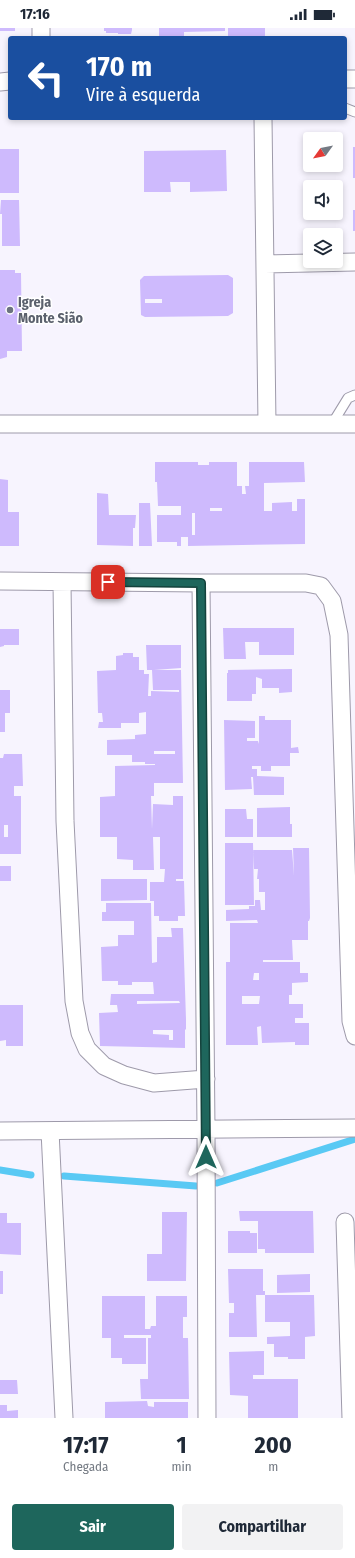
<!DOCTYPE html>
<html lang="pt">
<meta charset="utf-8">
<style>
body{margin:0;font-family:"Fira Sans Condensed",sans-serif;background:#f2f2f3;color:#1f2937;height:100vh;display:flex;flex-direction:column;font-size:15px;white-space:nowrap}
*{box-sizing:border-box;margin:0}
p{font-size:13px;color:#747a83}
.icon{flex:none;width:22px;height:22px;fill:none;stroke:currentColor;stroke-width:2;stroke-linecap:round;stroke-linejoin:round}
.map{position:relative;height:1390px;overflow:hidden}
.sheet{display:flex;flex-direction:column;background:#fff;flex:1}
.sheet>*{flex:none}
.top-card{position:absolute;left:8px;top:8px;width:339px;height:84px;border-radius:4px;box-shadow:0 2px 6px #0003;background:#1a4fa0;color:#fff;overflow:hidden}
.needle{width:26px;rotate:237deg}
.fabs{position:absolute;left:303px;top:104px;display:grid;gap:8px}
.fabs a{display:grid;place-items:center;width:40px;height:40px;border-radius:4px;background:#fff;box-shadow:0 2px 6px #0003;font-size:20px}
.pin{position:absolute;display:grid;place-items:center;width:34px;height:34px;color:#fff;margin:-17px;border-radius:8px;box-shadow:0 2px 6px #0006}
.me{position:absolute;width:44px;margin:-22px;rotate:0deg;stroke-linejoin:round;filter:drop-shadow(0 0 3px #0008)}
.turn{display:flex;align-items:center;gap:14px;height:84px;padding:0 12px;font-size:18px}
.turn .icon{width:52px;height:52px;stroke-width:2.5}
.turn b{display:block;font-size:28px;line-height:34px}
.eta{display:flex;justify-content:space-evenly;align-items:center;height:68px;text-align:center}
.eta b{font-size:24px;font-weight:700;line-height:28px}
.cta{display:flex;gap:8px;margin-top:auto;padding:8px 12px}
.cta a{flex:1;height:46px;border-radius:4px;background:#1e665c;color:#fff;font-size:16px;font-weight:700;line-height:46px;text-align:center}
.cta a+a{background:#f2f2f3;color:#1f2937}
.status{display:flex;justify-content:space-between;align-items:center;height:28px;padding:0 20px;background:#fff;direction:ltr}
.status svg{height:11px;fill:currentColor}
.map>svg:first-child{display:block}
</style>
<div class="status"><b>17:16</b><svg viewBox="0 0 49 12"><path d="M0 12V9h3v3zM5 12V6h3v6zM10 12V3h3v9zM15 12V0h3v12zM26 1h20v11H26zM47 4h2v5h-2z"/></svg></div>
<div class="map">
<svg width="355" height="1390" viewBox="0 0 355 1390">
<rect width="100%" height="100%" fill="#f7f4fe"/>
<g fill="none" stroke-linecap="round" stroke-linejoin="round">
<path stroke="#59c9f4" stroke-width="7" d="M0,1142L31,1147
M64,1148L196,1158
M217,1155L355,1111"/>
</g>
<path fill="#cebafd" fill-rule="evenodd" d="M0,0H15V3H0Z
M104,0H132V2L131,6H118V5H106V3H104Z
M159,0H225V3L184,4V10H159Z
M228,0H265V10H228Z
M353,119H355V150H353Z
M0,121H19V165H0Z
M226,122L227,163L190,164V154H170L171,164H144V123Z
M1,172H19L20,218H2V186H0Z
M353,182H355V203H353Z
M0,242H15V245H21L22,323H7V329L0,331Z
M228,247L233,250V285L228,288L145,289L141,287L140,252L144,248ZM145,271H162V275H145Z
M155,434H198V437H209V434H237V458H242V466H246L245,458H249V434H304L305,454L264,455V483H272V475L292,474V483H297V471H305V516L188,518V509H181V518H177V514H157V487H181V478H158L157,454H155ZM210,480H222V483H210ZM192,485H195V507H192Z
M0,451L8,452V484H19V518H0Z
M97,465L108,466L109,487H136L135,500H133V518L97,517Z
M139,475H150L152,518H139Z
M223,600H294V627H259V614H245L246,631H224Z
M0,601H19V617H4V618L0,619Z
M146,617H181V640L154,642H181L183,755H154V768H151L152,801L153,776L173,777V768H183V851H176V853H184L185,888H178V893H159V888H154V873H150V854H164L165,841H160V809H153L154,842H133V832L117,831V809H100V769L115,768V738L155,737V736H145V734H132V727H107V712L135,711V707L146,706V684L139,685V695H121V700H98L99,694H103L102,685H98L97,643L116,642V628L123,627V625H133V629H139V642H144V646H149L148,668H151V663L179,664V662H153L152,642H147ZM154,723H175V726H154Z
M292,641V664L279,665V660H262V651L256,649V666H252V673H227V645H228V642Z
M0,662H10V685H5V704H0Z
M259,688H265V692H291V720L298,719L299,725H290V738H271V743H261V738H252V741H257V748L284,749V767H254L253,749H251L252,761L225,762L224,692L255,693V710H247V713H258L259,716Z
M4,726H22L23,758H14V768H21V826H0V730H3ZM4,797H8V809H4Z
M290,779V796H292V809H257V780Z
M225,781H246L247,791H253V809H225Z
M225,815H253L254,877H225Z
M293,820H309L310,890L309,893H308V912H292L293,932H263V934H300V945H308V954L292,955V967H289V976H303V990H295V995H309V1017H295V1014L262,1015L261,998L257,999L258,1017H226V934H230V895H258L257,892L226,893V882L249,881V878H255V872H260L261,882H265V864H259V851H257L258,841H254L253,822H292L294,848ZM254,945H259V952H253ZM242,968H260L259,976H242Z
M0,838H11V853H0Z
M101,851H147V872L101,873Z
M106,875H151L152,935L157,934V909H172L171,900H183L186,991V1002L185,1001V1020L100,1018L99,985L118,984L117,977H110L111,966H154L153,954H132V957H118V953H102L101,919L118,918V907H134V893H102V884H106ZM137,973H179L180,975L137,976ZM153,1002H173V1012H169V1007L153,1006Z
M0,977H23V1018H6V1012L0,1013Z
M239,1183H313L314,1225H265V1221H258V1193H240Z
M162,1184H187L186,1253H147V1226H162Z
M0,1185H7V1195H21V1227L0,1226Z
M228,1203H250V1205H257V1225H228Z
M228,1241H263V1263H265V1267H256L257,1309H229V1285H234V1275H229Z
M0,1243H3V1266H0Z
M310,1246V1264L277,1265V1247Z
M265,1267H314L315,1308L305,1309V1331H288V1329H274V1316H267V1309L290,1308V1294H265Z
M102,1268H145V1301H150L151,1298H156V1268H187V1289H183V1310H188L189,1371H141L140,1351H148V1310H151V1307H124V1310H146V1336H122V1330H111V1310H102Z
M264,1323V1347H253V1351H298V1390H248V1368L230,1367L229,1324Z
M0,1352H17L18,1366H0Z
M147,1373L148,1378L154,1379V1374H188V1390H105V1374Z
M0,1377H7V1383L18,1382V1390H0Z"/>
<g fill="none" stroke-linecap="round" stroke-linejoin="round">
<g stroke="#9e9aaa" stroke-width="11">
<path id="service" d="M345,80L355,84
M332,396L348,370L355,367"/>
</g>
<g stroke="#9e9aaa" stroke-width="19">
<path id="minor" d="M41,10V0
M345,51H355
M0,54L10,53
M263,90L267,396
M265,236L355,234
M0,396H355
M0,553L201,555L206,1102L207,1390
M62,554L65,793L74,973L80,1005L87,1021L104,1038L124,1047L154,1055L206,1051
M201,555H306L321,558L332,573L339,607L351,993L355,1008
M0,1103L355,1100
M50,1103L64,1390
M345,1194L351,1390"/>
</g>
<use href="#service" stroke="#fff" stroke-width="9"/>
<use href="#minor" stroke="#fff" stroke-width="17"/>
</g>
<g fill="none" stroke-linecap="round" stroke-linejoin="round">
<g stroke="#14423c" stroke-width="10">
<path id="route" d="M108,554L201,555L206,1129"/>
</g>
<use href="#route" stroke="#1e665c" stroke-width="7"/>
</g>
<circle fill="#6b7280" stroke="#fff" stroke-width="1.5" cx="10" cy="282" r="4"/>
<g text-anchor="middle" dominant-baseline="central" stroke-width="3" stroke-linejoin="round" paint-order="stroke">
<g font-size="14" font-weight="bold" fill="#5b616d" stroke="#fff" text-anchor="start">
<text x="18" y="274">Igreja<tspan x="18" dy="16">Monte Sião</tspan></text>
</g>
</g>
</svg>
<div class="fabs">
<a><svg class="needle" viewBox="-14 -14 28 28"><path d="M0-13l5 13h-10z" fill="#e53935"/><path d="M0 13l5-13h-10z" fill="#747a83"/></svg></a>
<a><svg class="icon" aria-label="sound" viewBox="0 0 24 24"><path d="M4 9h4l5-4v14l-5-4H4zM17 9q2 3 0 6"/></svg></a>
<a><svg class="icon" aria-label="layers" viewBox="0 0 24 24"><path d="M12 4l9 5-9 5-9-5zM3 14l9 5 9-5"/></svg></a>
</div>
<div class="pin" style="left:108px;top:554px;background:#d93025"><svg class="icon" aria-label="arrive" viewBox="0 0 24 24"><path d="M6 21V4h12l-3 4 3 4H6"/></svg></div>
<svg class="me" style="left:206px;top:1129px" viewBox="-20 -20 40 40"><path d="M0-17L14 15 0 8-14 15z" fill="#1e665c" stroke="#fff" stroke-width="4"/></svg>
<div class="top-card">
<div class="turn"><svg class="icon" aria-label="left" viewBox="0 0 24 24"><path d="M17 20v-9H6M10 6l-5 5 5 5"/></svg><div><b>170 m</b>Vire à esquerda</div></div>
</div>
</div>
<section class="sheet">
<div class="eta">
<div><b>17:17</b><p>Chegada</p></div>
<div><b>1</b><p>min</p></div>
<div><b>200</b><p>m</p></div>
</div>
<div class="cta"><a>Sair</a><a>Compartilhar</a></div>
</section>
